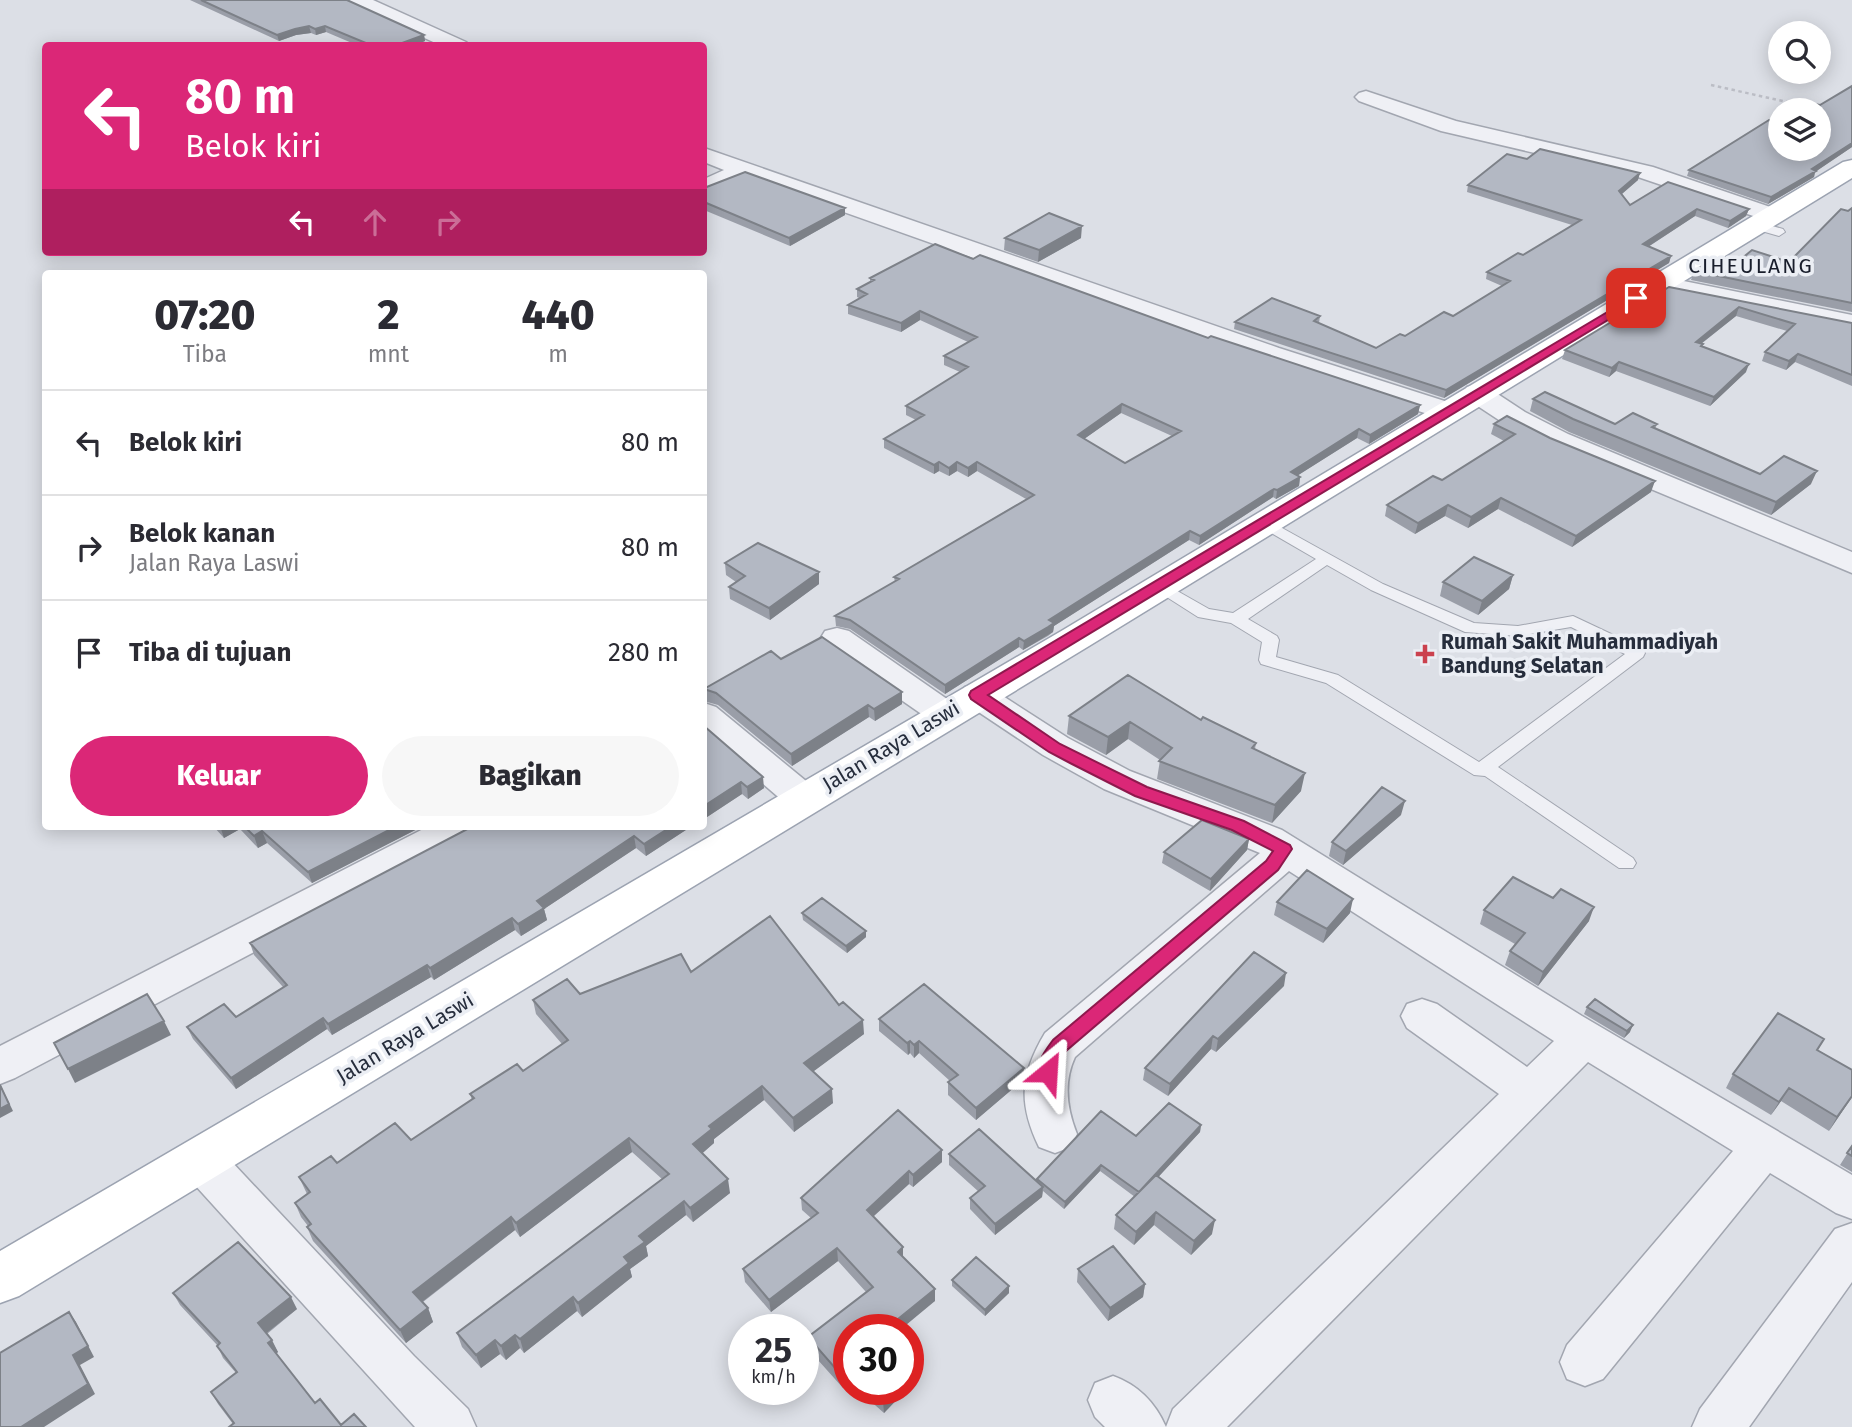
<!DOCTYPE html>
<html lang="id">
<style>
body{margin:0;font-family:"Fira Sans",sans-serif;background:#f7f7f7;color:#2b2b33;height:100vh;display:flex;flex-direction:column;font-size:26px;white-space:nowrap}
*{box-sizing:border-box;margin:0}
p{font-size:23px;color:#7c7c81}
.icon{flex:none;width:38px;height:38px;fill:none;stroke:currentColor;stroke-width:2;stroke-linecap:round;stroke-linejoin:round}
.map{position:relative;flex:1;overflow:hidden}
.sheet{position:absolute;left:42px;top:270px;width:665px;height:560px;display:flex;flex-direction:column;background:#fff;border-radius:7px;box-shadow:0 4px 18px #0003}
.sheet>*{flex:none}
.top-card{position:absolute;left:42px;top:42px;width:665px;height:214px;border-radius:7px;box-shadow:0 4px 18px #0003;background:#db2777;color:#fff;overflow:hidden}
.fabs{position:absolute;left:1768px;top:21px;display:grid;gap:14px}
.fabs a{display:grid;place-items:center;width:63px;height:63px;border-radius:50%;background:#fff;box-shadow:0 4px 18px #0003;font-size:35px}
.speed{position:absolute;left:728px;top:1314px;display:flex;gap:14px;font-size:35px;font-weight:700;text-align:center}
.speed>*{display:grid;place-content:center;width:91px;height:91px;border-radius:50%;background:#fff;box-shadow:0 4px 18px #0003;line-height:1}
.speed small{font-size:18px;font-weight:400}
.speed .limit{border:10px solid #d22;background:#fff;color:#111}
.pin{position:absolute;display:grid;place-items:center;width:60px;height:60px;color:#fff;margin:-30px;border-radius:14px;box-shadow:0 4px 10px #0006}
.me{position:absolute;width:77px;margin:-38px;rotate:27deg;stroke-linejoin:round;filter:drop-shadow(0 0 5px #0008)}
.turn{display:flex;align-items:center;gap:24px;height:147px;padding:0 28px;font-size:32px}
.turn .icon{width:91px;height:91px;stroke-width:2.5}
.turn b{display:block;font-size:49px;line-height:60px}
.lanes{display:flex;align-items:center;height:66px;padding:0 28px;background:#0003;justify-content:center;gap:35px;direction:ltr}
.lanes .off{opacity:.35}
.eta{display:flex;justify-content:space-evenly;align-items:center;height:119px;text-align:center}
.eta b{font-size:42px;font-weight:800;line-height:49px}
.action{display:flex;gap:14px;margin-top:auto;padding:14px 28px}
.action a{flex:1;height:80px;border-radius:42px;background:#db2777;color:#fff;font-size:28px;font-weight:800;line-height:80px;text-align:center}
.action a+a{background:#f7f7f7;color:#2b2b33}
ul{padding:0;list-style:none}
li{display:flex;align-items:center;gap:21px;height:105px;padding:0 28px;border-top:2px solid #e1e1e2}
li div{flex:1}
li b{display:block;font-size:26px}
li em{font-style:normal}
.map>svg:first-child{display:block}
</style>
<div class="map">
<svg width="1852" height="1427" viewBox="0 0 1852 1427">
<rect width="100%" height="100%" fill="#dcdfe6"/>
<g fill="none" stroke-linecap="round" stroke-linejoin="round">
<g stroke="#a2a6b0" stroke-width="2">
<path id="lane" d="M1755,221L1783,229L1785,232L1779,236L1751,228L1749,225Z
M1264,518L1383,584L1474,623L1518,626L1573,616L1643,649L1645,653L1643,657L1498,767L1633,858L1636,863L1633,868H1619L1485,776L1474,775L1326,683L1261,664L1259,660L1262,642L1231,623L1198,617L1151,587L1159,582L1165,584L1209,609L1233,613L1316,559L1259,526L1256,523ZM1327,565L1371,590L1465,632L1518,636L1571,627L1625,654L1479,762L1338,675L1276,657L1279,640L1277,636L1248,619Z"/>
</g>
<g stroke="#a2a6b0" stroke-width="3">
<path id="street" d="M348,0H373L466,42L469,46H442L350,4Z
M1366,91L1456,121L1653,167L1779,210L1783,215L1779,220L1771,222L1638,177L1441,131L1359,101L1355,97L1359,93Z
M704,148L1279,348L1457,405L1461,411L1457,417L1447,419L1437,417L1261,360L745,177L704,194V179L724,170L704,162Z
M1659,276L1852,315V331L1650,289L1646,284L1650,279Z
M1477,385L1487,387L1525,412L1568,434L1852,552V573L1548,446L1505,424L1467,399L1463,393L1467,387Z
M837,628L849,631L957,706L963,714L957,722L945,726L933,722L825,647L820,639L825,631Z
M977,684L989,687L1068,738L1130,771L1282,830L1582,1016L1852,1175V1219L1836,1213L1770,1173L1603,1379L1585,1386L1567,1379L1560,1362L1567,1345L1733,1151L1588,1062L1227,1427H1105L1095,1417L1088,1400L1095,1383L1113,1376C1138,1385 1155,1402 1166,1427L1173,1409L1499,1094L1407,1028L1401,1016L1407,1004L1422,999L1437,1004L1527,1067L1554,1041L1289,871L1075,1057C1063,1083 1067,1109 1077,1134L1071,1147L1055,1153L1039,1147C1018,1103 1020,1075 1045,1033L1260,853L1104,789L1043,755L965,703L960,695L965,687Z
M704,703L716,707L817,790L822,799L817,808L804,812L791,808L704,733Z
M429,826H480L474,836L15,1078L0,1084V1046Z
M200,1140L216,1145L414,1356L468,1409L476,1427H415L184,1173L177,1159L184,1145Z
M1852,1223V1282L1749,1427H1692L1700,1409L1835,1229Z"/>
</g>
<g stroke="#9ca3b1" stroke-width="3">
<path id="primary" d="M1852,160V178L1089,646L19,1296L0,1303V1251L1063,630L1843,162Z"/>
</g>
<path stroke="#bbbdc5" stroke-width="2.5" stroke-dasharray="3.5 3.5" stroke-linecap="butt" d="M1711,85L1814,108"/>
<use href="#lane" fill="#eff0f5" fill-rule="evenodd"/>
<use href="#street" fill="#eff0f5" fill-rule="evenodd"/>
<use href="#primary" fill="#fff" fill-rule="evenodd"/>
</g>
<path fill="#9a9ea8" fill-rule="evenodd" d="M190,0H347L424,35L425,41L413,46H359L326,32L316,35L311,33L296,35L279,41Z
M1852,86V147L1815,172L1814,177L1768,204L1687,176L1689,170L1780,149L1820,105Z
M1527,159L1638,180L1622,194L1630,205L1749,209L1746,216L1728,228L1695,216L1648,247L1671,256L1669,263L1444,398L1234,329L1235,322L1320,316L1319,323L1376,348L1453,316L1502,286L1486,279L1487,272L1523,255L1572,225L1467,192L1468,185Z
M704,188L845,208V215L790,246L704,210Z
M1852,208V312L1691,280L1694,271L1723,274L1789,262Z
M1005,238H1081L1038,262L1004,250Z
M973,259L1208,338L1420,405L1418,414L1369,444L1357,438L1298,475L1300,477L1299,486L1276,499L1273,497L1199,545L1189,540L1054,626L1053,632L1048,636L1023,650L1019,647L945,694L850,629L836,626L835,616L895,582L894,577L1026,499L977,471L968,477L957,471L949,476L939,471L934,474L884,448V439L916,420L906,415V406L960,372L944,365V356L968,342L920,320L901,332L848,314V305L859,298L857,297V289L870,282V278ZM1121,413L1172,436L1125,463L1084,439Z
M1669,287L1852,323V386L1795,362L1786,370L1762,361L1765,352L1787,331L1736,316L1701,344H1703L1702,346L1746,372L1710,406L1616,371L1609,377L1562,359L1565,350Z
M1533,399L1615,424H1657L1655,429L1760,474L1811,484L1771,515L1569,432L1530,411Z
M1494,424L1651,492L1572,547L1498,509L1468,528L1445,516L1415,534L1385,516L1387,505L1442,480L1504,441L1491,434Z
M725,563L819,572V584L770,620L730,599L729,587L736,582L726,575Z
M1513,575L1509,589L1478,615L1440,596L1443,582Z
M781,659L902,692V704L875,721L869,717L792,766L718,705L704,701V688Z
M1069,716L1201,720L1256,743L1255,749L1301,791L1272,823L1157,779L1160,760L1128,739L1106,755L1067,734Z
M704,726L764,788L748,799L742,794L704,819Z
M1401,815L1343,865L1329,856L1332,842Z
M213,826H423L312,883L267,843L258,848L240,829L224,838Z
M473,826H692L646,856L636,848L544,909L547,920L521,936L515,930L434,980L431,977L332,1035L327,1029L236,1089L193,1039L187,1027L236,1017L283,987L254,955L250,943Z
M1249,839L1247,850L1210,891L1162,863L1164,852Z
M1277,902L1350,913L1323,943L1274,915Z
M1484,910L1589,921L1538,986L1505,965L1510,951L1515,944L1480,924Z
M802,913L866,937L847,953L803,920Z
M691,972L839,1005L864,1034L813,1071L833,1103L794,1132L764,1100L714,1139V1143L702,1153L730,1193L693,1222L686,1215L646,1246L648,1256L630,1269L632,1277L582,1317L577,1311L524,1353L520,1348L506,1360L500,1354L481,1368L462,1347L457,1333L662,1179L632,1152L520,1237L515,1230L423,1302L428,1308L433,1322L406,1343L313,1241L307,1227L308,1226L301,1217L295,1203L307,1194L299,1177L337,1163L411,1140L472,1100L470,1094L523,1071L562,1044L536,1014L533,1000L580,994Z
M1284,986L1216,1052L1211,1049L1168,1096L1143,1080L1145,1068Z
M1587,1007L1630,1032L1624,1038L1584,1014Z
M879,1019L1023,1080L976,1120L948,1095V1082L950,1081L919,1053L914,1058L910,1053L908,1055L879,1031Z
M1824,1039L1818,1050L1852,1070V1097L1829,1131L1781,1101L1771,1115L1726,1088L1733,1074Z
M1201,1125L1200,1132L1158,1177L1212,1234L1191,1255L1154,1225L1134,1245L1114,1229L1116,1215L1135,1197L1100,1171L1064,1209L1043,1191L1042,1197L995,1235L970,1209V1198L979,1192L949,1165V1154L1037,1181V1179L1136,1136Z
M1852,1146V1172L1840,1165Z
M942,1150V1162L913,1187L909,1184L873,1217L903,1247V1257L935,1289V1301L849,1330V1383L843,1388L809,1350L808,1337L866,1292L838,1261L771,1312L745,1282L743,1269L811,1218L802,1210L801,1198Z
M1078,1269L1145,1284L1143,1297L1108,1321L1077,1282Z
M952,1280L1009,1293L985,1316L952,1286Z
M173,1293L297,1309L267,1334L278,1352L276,1354L315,1403L341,1425L366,1427L233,1424L218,1404L211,1392L236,1373L223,1358L217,1345L180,1305Z
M858,1390H906L884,1413Z"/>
<path fill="#7d8188" d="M309,26L311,33L296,35L279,41L277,35L295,29Z
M325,26L326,32L316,35L315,29Z
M424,35L425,41L413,46H394Z
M1852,143V147L1815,172L1814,177L1768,204L1771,197Z
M1640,173L1638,180L1617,198L1619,191Z
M845,208V215L790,246L789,238Z
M1697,209L1695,216L1640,252L1643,244Z
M1749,209L1746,216L1728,228L1730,221Z
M1082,226L1081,238L1038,262L1039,250Z
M1671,256L1669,263L1444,398L1446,390Z
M1739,307L1736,316L1693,350L1696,342Z
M920,311V320L901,332V323Z
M1798,354L1795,362L1786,370L1789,361Z
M1619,362L1616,371L1609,377L1612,368Z
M1749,364L1746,372L1710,406L1714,397Z
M1122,404L1121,413L1077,444L1078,435Z
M1420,405L1418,414L1369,444L1370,435Z
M1359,429L1357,438L1289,481L1291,472Z
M939,462V471L934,474V465Z
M957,462V471L949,476V468Z
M977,462V471L968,477V468Z
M1817,471L1811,484L1771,515L1776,502Z
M1300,477L1299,486L1276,499L1277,490Z
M1655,481L1651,492L1572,547L1576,536Z
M1274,489L1273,497L1199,545L1200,536Z
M1501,498L1498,509L1468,528L1471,517Z
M1448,505L1445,516L1415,534L1418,523Z
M1190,531L1189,540L1054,626L1053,632L1023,650L1024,641L1049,620Z
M819,572V584L770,620L769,608Z
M1513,575L1509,589L1478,615L1482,601Z
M1019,638V647L945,694V685Z
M902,692V704L875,721L874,709Z
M868,705L869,717L792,766L791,754Z
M1130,722L1128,739L1106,755L1108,737Z
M1305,773L1301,791L1272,823L1275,805Z
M763,777L764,788L748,799L747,787Z
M741,782L742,794L704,819V806Z
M1405,801L1401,815L1343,865L1346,851Z
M220,826H239L240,829L224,838Z
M397,826H423L312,883L308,872Z
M672,826H692L646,856L644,844Z
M262,831L267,843L258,848L254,836Z
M634,836L636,848L544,909L547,920L521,936L518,924L537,901Z
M1249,839L1247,850L1210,891L1211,879Z
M1353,899L1350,913L1323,943L1327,929Z
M1594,907L1589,921L1538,986L1543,972Z
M512,918L515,930L434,980L430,968Z
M866,931V937L847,953L846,946Z
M427,965L431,977L332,1035L328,1024Z
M1286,973L1284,986L1216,1052L1218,1039Z
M323,1018L327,1029L236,1089L231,1078Z
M863,1020L864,1034L806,1077L804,1063Z
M164,1021L171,1035L75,1083L68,1069Z
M1633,1025L1630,1032L1624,1038L1627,1031Z
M1213,1036L1211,1049L1168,1096L1170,1084Z
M910,1041V1053L908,1055L907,1043Z
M919,1041V1053L914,1058V1045Z
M1024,1068L1023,1080L976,1120V1108Z
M0,1084L13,1111L0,1118Z
M762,1086L764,1100L714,1139V1143L696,1159L693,1144L709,1126Z
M1789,1088L1781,1101L1771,1115L1779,1102Z
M832,1089L833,1103L794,1132L793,1118Z
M1852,1096V1097L1829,1131L1837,1117Z
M1201,1125L1200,1132L1138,1199L1139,1192Z
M629,1138L632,1152L520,1237L516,1223Z
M942,1150V1162L913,1187V1175Z
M1101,1165L1100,1171L1064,1209L1065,1202Z
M909,1171V1184L867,1222V1210Z
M728,1179L730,1193L693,1222L690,1208Z
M1043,1187L1042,1197L995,1235V1224Z
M684,1201L686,1215L646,1246L648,1256L630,1269L632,1277L582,1317L578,1303L624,1257L639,1236Z
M1156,1212L1154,1225L1134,1245L1136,1232Z
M511,1217L515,1230L418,1305L413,1292Z
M1215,1220L1212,1234L1191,1255L1194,1241Z
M903,1247V1260L898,1252Z
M837,1248L838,1261L771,1312L769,1300Z
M1145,1284L1143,1297L1108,1321L1110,1308Z
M1009,1286V1293L985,1316V1310Z
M935,1289V1301L900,1330H892V1324Z
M291,1297L297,1309L264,1335L258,1323Z
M573,1297L577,1311L524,1353L520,1339Z
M428,1308L433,1322L406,1343L400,1330Z
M69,1312L76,1322L94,1357L80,1365L95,1394L44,1427H21L73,1355Z
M515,1335L520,1348L506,1360L501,1346Z
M272,1340L278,1352L274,1355L268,1343Z
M495,1340L500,1354L481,1368L476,1355Z
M918,1365L919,1377L908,1387V1375Z
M849,1371V1383L843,1388L842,1376Z
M894,1390H906L884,1413L883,1401Z"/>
<path fill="#b3b8c3" stroke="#7d8188" stroke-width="2" fill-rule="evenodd" d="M201,0H347L424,35L394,46H373L325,26L315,29L309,26L295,29L277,35Z
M1852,86V143L1812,169L1816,171L1771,197L1689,170L1769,120L1775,122L1780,119V149H1818V110H1804L1815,104L1820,105Z
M1540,149L1640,173L1619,191L1630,205L1668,182L1749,209L1730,221L1697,209L1643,244L1671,256L1446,390L1235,322L1272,298L1320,316L1314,321L1376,348L1400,334L1405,336L1444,312L1453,316L1510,281L1487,272L1518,253L1523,255L1581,220L1468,185L1507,154L1527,159Z
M745,172L845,208L789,238L704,202V188Z
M1852,208V303L1694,271L1702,266L1723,274L1752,250L1789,262L1841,209L1848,211Z
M1049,213L1082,226L1039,250L1005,238Z
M935,244L973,259L980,255L1208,338L1211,336L1420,405L1370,435L1359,429L1291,472L1300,477L1277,490L1274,489L1200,536L1190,531L1049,620L1054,623L1048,627L1024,641L1019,638L945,685L850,620L835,616L899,579L894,577L1034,495L977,462L968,468L957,462L949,468L939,462L934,465L884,439L924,415L906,406L968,367L944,356L977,337L920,311L901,323L848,305L867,294L857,289L874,280L870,278ZM1122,404L1181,431L1125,463L1078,435Z
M1669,287L1852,323V375L1798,354L1789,361L1765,352L1795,324L1739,307L1696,342L1703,344L1701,346L1749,364L1714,397L1619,362L1612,368L1565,350Z
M1545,392L1615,424L1633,413L1657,424L1652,427L1760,474L1784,456L1817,471L1776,502L1573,419L1533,399Z
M1507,416L1550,438L1655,481L1576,536L1501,498L1471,517L1448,505L1418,523L1387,505L1433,476L1442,480L1515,434L1494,424Z
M758,543L819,572L769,608L729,587L745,576L725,563Z
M1474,557L1513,575L1482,601L1443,582Z
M822,637L902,692L874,709L868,705L791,754L716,693L704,689L771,651L781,659Z
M1128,675L1201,720L1203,717L1256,743L1252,748L1305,773L1275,805L1159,761L1172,748L1130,722L1108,737L1069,716Z
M704,726L763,777L747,787L741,782L704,806Z
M1382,787L1405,801L1346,851L1332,842Z
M1202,820L1249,839L1211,879L1164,852Z
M244,826H397L308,872L262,831L254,836Z
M473,826H672L644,844L634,836L537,901L544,908L518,924L512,918L430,968L427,965L328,1024L323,1018L231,1078L187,1027L224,1004L236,1017L287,985L250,943Z
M1307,870L1353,899L1327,929L1277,902Z
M1513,877L1553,898L1561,889L1594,907L1543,972L1510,951L1525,933L1484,910Z
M822,898L866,931L846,946L802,913Z
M770,916L839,1005L843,1002L863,1020L804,1063L832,1089L793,1118L762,1086L709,1126L712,1129L693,1144L728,1179L690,1208L684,1201L639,1236L645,1242L624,1257L629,1263L578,1303L573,1297L520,1339L515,1335L501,1346L495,1340L476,1355L457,1333L669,1174L629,1138L516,1223L511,1217L413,1292L428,1308L400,1330L307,1227L311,1224L295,1203L310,1192L299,1177L331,1156L337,1163L395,1123L411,1140L474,1098L470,1094L517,1064L523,1071L568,1040L533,1000L567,979L580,994L681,954L691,972Z
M1254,952L1286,973L1218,1039L1213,1036L1170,1084L1145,1068Z
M924,984L1024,1068L976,1108L948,1082L958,1075L919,1041L914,1045L910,1041L907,1043L879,1019Z
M147,994L164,1021L68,1069L54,1043Z
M1595,999L1633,1025L1627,1031L1587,1007Z
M1778,1013L1824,1039L1817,1050L1852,1070V1096L1837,1117L1789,1088L1779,1102L1733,1074Z
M0,1085L9,1104L0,1109Z
M1169,1103L1201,1125L1139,1192L1101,1165L1065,1202L1037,1179L1101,1111L1136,1136Z
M898,1110L942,1150L913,1175L909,1171L867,1210L903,1247L898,1252L935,1289L892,1324L897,1330H849V1371L842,1376L808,1337L873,1287L837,1248L769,1300L743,1269L818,1213L801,1198Z
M979,1129L1043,1187L995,1224L970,1198L985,1186L949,1154Z
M1852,1146V1156L1847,1153Z
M1156,1175L1215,1220L1194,1241L1156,1212L1136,1232L1116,1215Z
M238,1242L291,1297L258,1323L272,1340L268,1343L315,1403L320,1399L341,1425L354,1414L366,1427H229L234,1423L211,1392L237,1372L217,1346L220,1343L173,1293Z
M1113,1246L1145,1284L1110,1308L1078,1269Z
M976,1257L1009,1286L985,1310L952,1280Z
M69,1312L88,1346L73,1355L88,1384L21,1427H0V1353Z
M908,1356L918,1365L908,1375Z
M871,1390H894L883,1401Z"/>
<path fill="#db2777" stroke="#8e194d" stroke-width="2" d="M1636,295L1641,296V300L988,695L1060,744L1147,787L1244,821L1290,845L1292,849L1278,870L1066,1051L1059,1061L1055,1078L1048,1080L1041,1078C1034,1064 1045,1051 1053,1040L1266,861L1273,851L1232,830L1135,796L1070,763L1049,752L971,699L969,695L971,691Z"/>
<path fill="#cb414e" stroke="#ebeef4" stroke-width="2.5" d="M1421.5 643.5h7v7h7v7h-7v7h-7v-7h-7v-7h7z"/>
<g text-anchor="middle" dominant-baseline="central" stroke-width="7" stroke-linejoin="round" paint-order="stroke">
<g font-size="21" letter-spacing="2" fill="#191e2c" stroke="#ebeef4">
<text x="1751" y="266">CIHEULANG</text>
</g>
<g font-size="21" font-weight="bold" fill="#262d3c" stroke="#ebeef4" text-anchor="start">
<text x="1441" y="642">Rumah Sakit Muhammadiyah<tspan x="1441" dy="24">Bandung Selatan</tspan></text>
</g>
<g font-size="21" fill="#262d3c" stroke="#ebeef4">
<text transform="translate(891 746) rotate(-31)">Jalan Raya Laswi</text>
<text transform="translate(405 1038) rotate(-31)">Jalan Raya Laswi</text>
</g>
</g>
</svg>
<div class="fabs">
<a><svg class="icon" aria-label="search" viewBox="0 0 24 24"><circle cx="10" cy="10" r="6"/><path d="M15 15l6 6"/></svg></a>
<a><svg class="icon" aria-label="layers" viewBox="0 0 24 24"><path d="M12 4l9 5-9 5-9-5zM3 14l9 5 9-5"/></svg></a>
</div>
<div class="speed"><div>25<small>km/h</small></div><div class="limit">30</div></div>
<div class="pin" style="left:1636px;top:298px;background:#d93025"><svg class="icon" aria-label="arrive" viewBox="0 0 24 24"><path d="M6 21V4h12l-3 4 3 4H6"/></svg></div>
<svg class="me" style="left:1048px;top:1072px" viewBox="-20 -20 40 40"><path d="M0-17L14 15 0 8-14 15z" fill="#db2777" stroke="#fff" stroke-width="4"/></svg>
<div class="top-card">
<div class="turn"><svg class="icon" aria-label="left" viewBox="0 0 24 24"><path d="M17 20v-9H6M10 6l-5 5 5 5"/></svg><div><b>80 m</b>Belok kiri</div></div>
<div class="lanes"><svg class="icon" aria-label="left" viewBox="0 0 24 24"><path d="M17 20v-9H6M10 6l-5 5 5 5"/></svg><svg class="icon off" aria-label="ahead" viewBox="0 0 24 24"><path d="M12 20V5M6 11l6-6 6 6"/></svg><svg class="icon off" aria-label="right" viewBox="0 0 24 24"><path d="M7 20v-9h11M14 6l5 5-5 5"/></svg></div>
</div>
<section class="sheet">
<div class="eta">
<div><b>07:20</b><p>Tiba</p></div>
<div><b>2</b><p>mnt</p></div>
<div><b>440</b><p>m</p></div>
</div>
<ul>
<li><svg class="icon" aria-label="left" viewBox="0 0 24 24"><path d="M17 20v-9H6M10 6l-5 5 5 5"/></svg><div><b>Belok kiri</b></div><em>80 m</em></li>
<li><svg class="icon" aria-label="right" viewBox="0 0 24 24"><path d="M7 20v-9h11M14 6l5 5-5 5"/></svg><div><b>Belok kanan</b><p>Jalan Raya Laswi</p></div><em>80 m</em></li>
<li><svg class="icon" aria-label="arrive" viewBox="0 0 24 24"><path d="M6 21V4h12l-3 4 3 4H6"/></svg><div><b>Tiba di tujuan</b></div><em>280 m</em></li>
</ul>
<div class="action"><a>Keluar</a><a>Bagikan</a></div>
</section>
</div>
